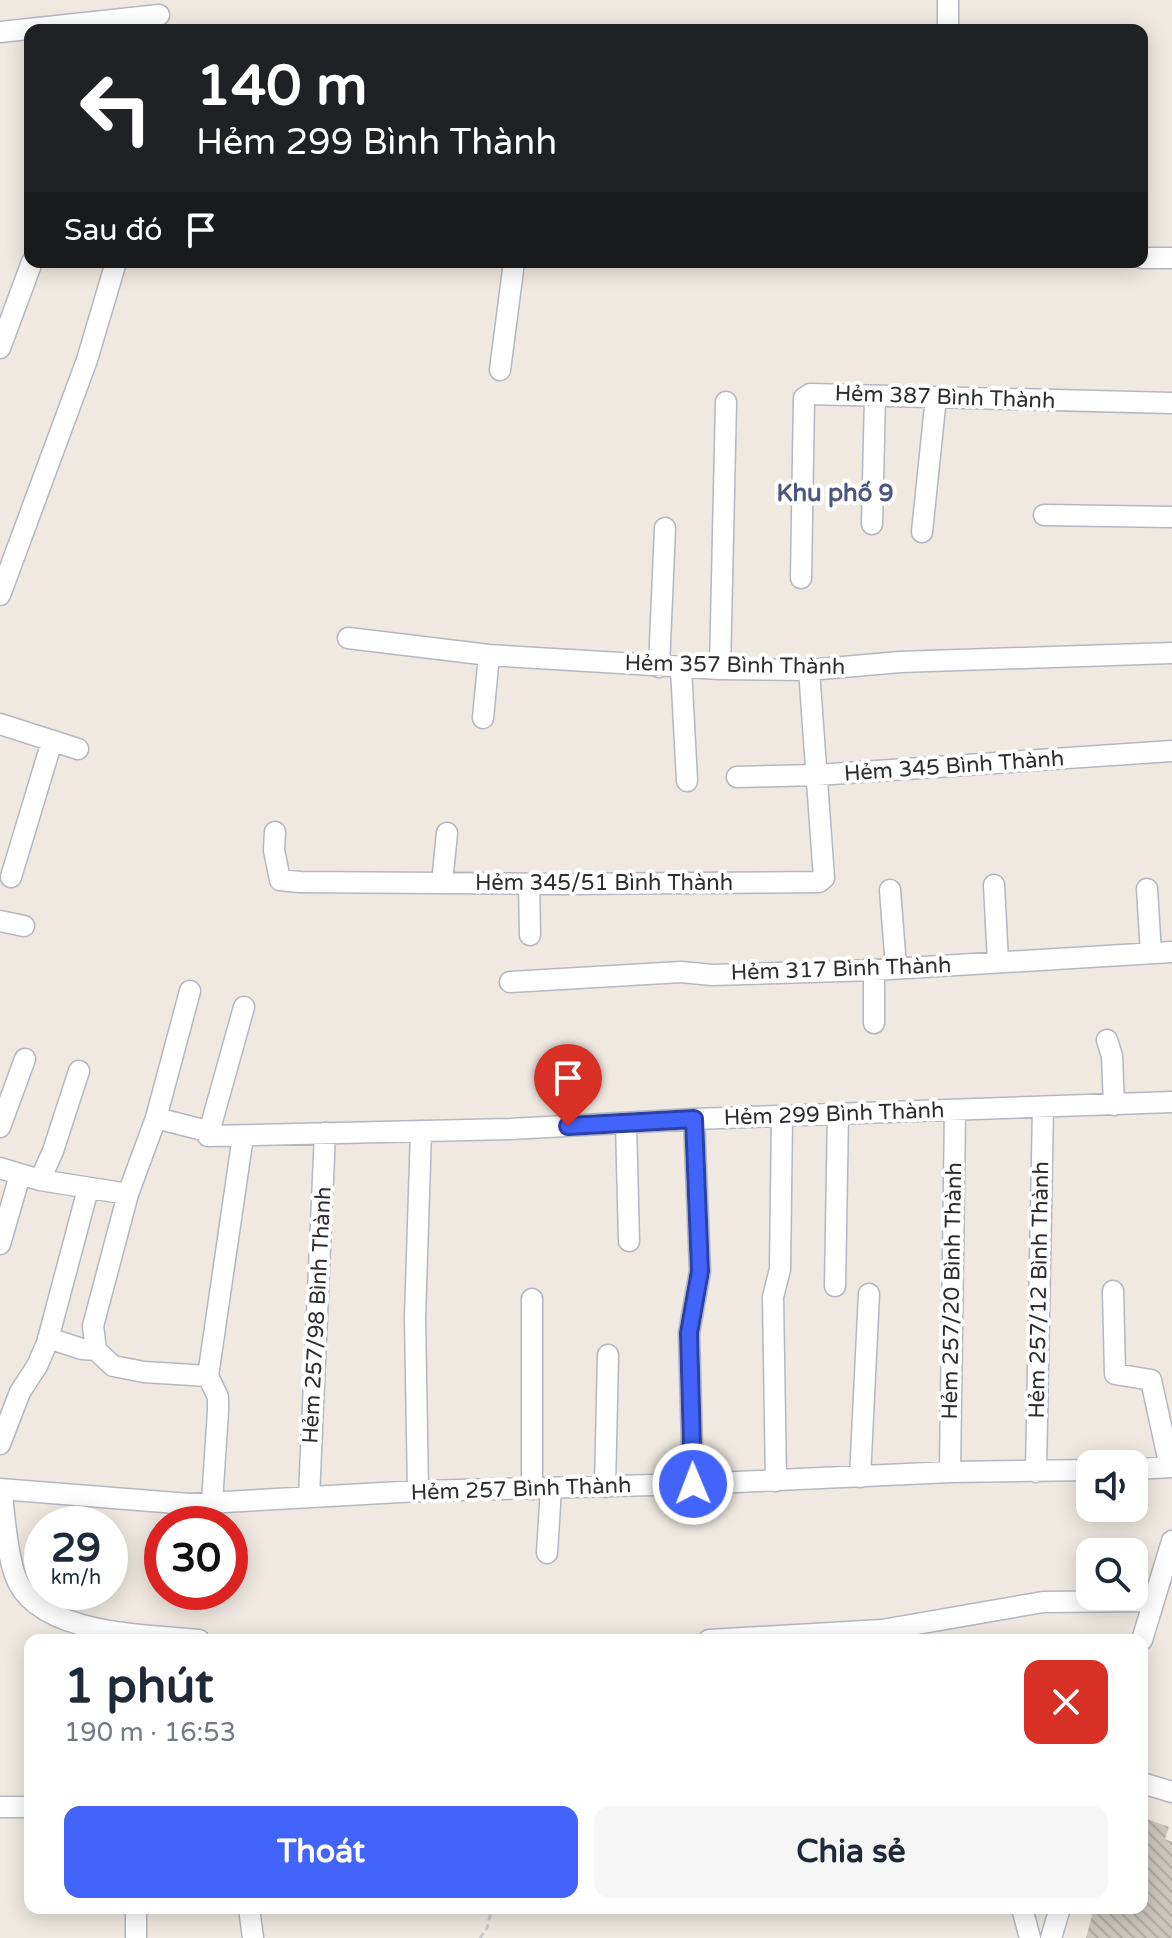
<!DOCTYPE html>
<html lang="vi">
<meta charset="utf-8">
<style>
body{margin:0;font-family:"Varela Round",sans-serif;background:#f6f6f7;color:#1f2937;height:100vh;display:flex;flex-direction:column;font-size:30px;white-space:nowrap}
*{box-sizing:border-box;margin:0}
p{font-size:26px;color:#747a83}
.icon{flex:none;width:44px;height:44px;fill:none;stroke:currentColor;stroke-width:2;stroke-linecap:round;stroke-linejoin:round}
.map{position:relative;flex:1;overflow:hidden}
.panel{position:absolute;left:24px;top:1634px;width:1124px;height:280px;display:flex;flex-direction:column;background:#fff;border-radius:16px;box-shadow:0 4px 20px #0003}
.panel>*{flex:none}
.guide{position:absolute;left:24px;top:24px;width:1124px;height:244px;border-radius:16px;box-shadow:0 4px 20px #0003;background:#202124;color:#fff;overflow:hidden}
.buttons{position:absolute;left:1076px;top:1450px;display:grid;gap:16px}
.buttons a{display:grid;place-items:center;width:72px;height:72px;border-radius:16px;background:#fff;box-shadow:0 4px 20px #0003;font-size:40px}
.speed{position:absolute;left:24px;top:1506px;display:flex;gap:16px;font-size:40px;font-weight:700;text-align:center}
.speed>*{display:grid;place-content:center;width:104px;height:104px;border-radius:50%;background:#fff;box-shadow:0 4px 20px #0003;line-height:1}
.speed small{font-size:20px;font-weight:400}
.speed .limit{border:12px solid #d22;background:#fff;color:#111}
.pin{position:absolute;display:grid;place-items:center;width:68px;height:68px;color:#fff;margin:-82px -34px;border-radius:50% 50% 50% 0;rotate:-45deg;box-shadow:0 0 8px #0007}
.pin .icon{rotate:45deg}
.me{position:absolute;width:88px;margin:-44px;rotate:359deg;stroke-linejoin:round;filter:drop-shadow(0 0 6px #0008)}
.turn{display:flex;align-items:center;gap:28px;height:168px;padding:0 40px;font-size:36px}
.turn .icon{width:104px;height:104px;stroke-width:2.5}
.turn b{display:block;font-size:56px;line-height:68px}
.then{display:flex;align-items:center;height:76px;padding:0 40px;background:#0003;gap:16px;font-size:30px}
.round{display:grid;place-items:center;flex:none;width:84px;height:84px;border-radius:16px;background:#f6f6f7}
.head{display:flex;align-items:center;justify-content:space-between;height:136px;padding:0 40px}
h1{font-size:48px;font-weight:700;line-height:60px}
.action{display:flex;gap:16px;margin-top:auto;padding:16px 40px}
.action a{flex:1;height:92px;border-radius:16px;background:#4264fb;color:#fff;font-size:32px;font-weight:700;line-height:92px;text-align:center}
.action a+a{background:#f6f6f7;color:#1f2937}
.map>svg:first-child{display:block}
</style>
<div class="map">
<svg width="1172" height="1938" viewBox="0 0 1172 1938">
<defs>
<pattern id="building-back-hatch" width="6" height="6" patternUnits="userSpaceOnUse" patternTransform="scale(2)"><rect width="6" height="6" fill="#cbc7bf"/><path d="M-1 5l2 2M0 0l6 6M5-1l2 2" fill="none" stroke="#afaba4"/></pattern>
</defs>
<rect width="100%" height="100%" fill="#efe9e1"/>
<path fill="url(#building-back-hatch)" d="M1142,1817L1169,1827L1165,1839L1172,1842V1938H1086L1094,1908H1142Z"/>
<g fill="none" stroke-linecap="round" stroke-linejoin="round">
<g stroke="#b4b7c1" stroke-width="23">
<path id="minor" d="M948,0V30
M0,32L159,15
M1142,258H1172
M0,348L32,262
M500,370L514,262
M1044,515L1172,517
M872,524L875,396
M922,532L936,397
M801,578L804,398L810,394L1172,403
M0,595L87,360L116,262
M348,638L489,655L720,669L809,670L900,662L1172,653
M659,667L665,528
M681,668L687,781
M720,669L726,402
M483,718L489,655
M0,724L78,749
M737,777L817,775L1172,751
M275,832L274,850L280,880L300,882L563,884L819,882L824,878L809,670
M11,877L52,741
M442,883L447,833
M529,884L530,935
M994,885L998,962
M1147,889L1151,953
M890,890L896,967
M0,921L24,926
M874,970V1023
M510,982L681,972L712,975L874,970L1172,952
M244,1007L208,1136L510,1129L694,1119L1172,1102
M1107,1040L1112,1056L1114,1105
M156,1118L190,991
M626,1123L629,1241
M0,1127L25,1059
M0,1168L40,1180L128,1194L156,1118L207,1131
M40,1180L53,1151L79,1071
M128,1194L93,1326L96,1350L113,1366L144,1372L208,1376
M0,1244L20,1175
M835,1286L838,1114
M1113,1291L1115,1374L1151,1380L1170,1467
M532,1299V1489
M48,1338L82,1349L96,1350
M0,1444L20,1392L37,1366L47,1343L88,1189
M1134,1469L1172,1467
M950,1472L955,1110
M1036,1472L1043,1107
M860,1477L869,1294
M776,1481L773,1297L780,1269L782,1117
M693,1484L689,1333L700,1271L694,1119
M605,1487L608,1355
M0,1489L189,1504L418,1491L693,1484L950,1472L1090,1470
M1,1489C5,1515 6,1550 15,1575C35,1635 147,1635 199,1640
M418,1491L415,1318L421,1131
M309,1497L325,1133
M212,1502L218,1411V1397L208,1376L243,1136
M547,1553L551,1488
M709,1640L882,1630L1043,1602L1154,1601
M1142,1640L1172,1541
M1142,1783L1172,1792
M0,1807H30
M249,1908L253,1938
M1022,1908L1030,1938
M136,1938V1908
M1051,1938L1060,1908"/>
</g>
<path stroke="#c9c9c9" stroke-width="3" stroke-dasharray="6 4" stroke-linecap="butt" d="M480,1938L487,1928L492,1908"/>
<use href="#minor" stroke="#fff" stroke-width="20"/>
</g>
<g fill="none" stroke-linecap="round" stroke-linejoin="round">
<g stroke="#2b41a3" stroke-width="20">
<path id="route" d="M568,1126L694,1119L700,1271L689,1333L693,1484"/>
</g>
<use href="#route" stroke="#4264fb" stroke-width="14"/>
</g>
<g text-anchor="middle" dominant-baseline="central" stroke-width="8" stroke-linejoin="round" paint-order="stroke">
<g font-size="22" fill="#2e2e2e" stroke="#fff">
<text transform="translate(945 397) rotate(2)">Hẻm 387 Bình Thành</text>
<text transform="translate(735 665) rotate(1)">Hẻm 357 Bình Thành</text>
<text transform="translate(954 766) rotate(-4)">Hẻm 345 Bình Thành</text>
<text x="604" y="883">Hẻm 345/51 Bình Thành</text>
<text transform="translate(841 969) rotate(-2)">Hẻm 317 Bình Thành</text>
<text transform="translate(834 1114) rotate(-2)">Hẻm 299 Bình Thành</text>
<text transform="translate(1039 1290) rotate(-89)">Hẻm 257/12 Bình Thành</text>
<text transform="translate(952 1291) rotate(-89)">Hẻm 257/20 Bình Thành</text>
<text transform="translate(317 1315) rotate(-87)">Hẻm 257/98 Bình Thành</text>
<text transform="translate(521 1489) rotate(-2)">Hẻm 257 Bình Thành</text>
</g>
<g font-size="24" font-weight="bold" fill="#4d5680" stroke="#fff">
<text x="835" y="493">Khu phố 9</text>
</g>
</g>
</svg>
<div class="buttons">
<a><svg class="icon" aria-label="sound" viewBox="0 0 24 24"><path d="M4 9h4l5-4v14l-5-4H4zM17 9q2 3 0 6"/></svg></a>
<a><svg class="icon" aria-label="search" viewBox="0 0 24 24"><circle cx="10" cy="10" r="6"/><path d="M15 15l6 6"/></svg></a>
</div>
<div class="speed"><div>29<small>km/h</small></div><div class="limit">30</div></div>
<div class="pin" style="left:568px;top:1126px;background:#d93025"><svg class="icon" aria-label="arrive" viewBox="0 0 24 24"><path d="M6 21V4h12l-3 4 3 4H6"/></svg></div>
<svg class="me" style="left:693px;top:1484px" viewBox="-20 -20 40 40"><circle r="17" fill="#4264fb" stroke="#fff" stroke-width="3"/><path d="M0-11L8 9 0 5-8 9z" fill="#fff"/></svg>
<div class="guide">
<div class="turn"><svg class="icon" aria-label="left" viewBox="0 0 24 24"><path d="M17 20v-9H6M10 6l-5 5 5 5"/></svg><div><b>140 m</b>Hẻm 299 Bình Thành</div></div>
<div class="then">Sau đó<svg class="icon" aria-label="arrive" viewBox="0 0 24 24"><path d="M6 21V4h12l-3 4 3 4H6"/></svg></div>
</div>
<section class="panel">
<div class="head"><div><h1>1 phút</h1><p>190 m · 16:53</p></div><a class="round" style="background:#d93025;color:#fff"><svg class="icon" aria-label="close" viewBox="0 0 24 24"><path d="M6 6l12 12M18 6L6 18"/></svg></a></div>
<div class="action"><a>Thoát</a><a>Chia sẻ</a></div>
</section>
</div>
